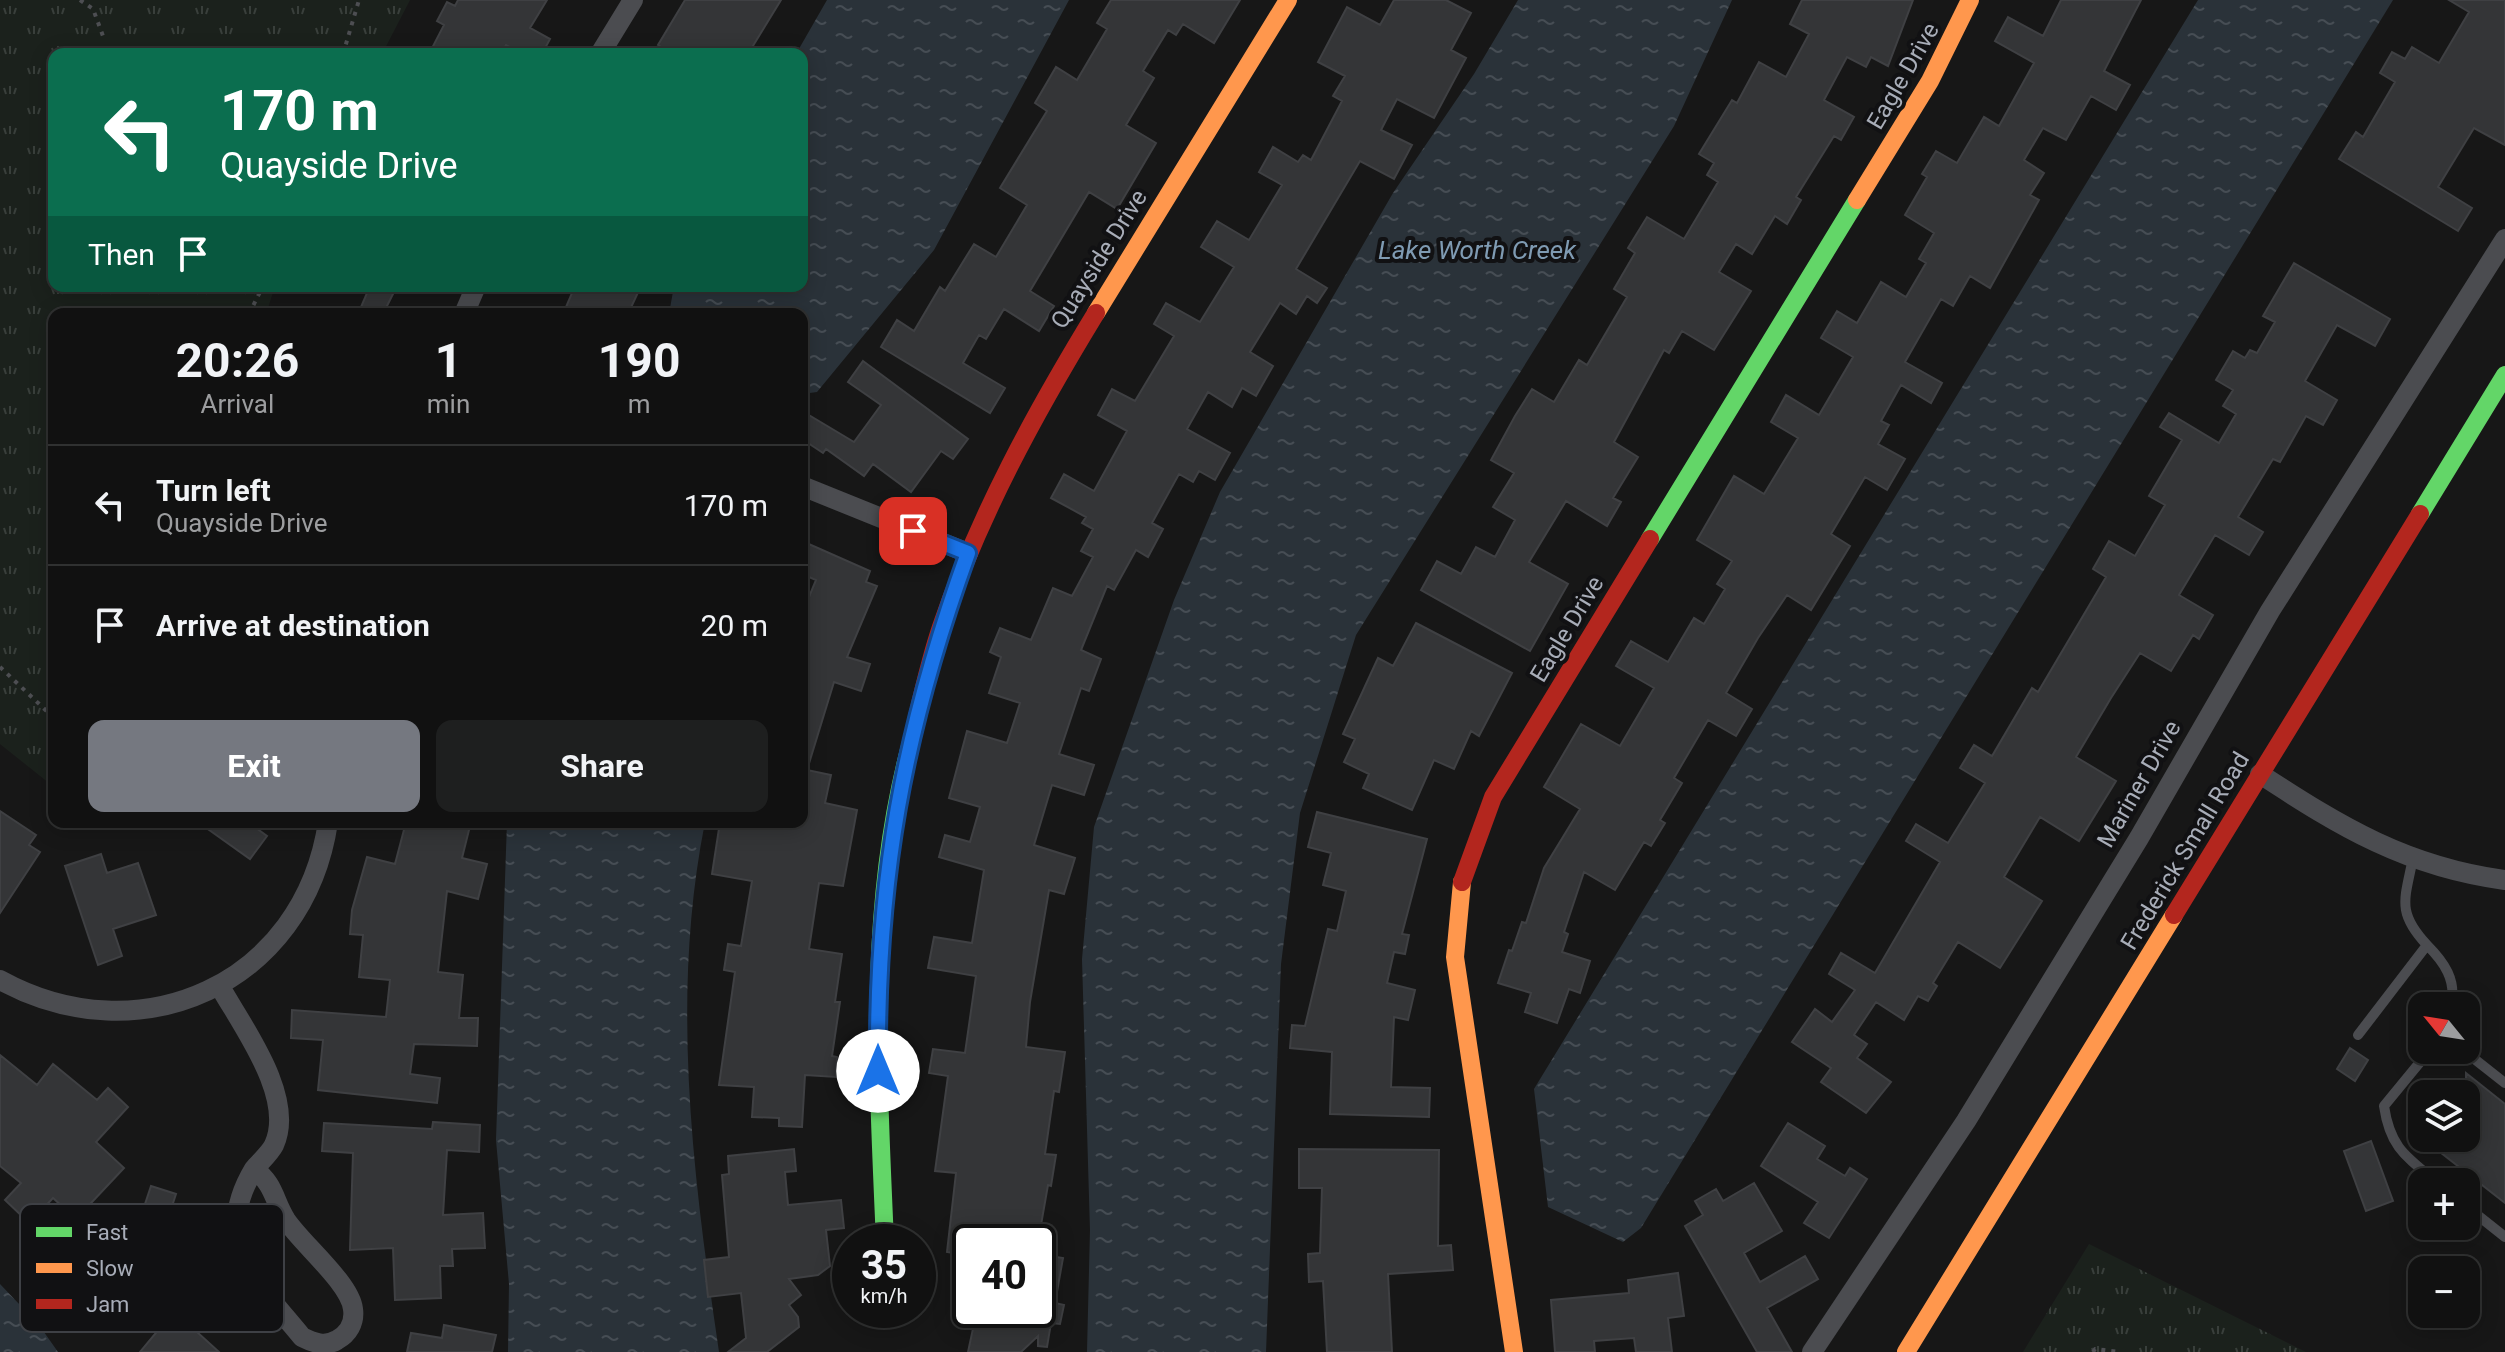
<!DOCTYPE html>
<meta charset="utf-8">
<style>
body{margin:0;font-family:Roboto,sans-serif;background:#1e1f1f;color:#f1f3f6;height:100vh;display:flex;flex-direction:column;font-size:30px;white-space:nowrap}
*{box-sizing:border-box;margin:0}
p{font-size:26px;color:#9c9d9f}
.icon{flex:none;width:44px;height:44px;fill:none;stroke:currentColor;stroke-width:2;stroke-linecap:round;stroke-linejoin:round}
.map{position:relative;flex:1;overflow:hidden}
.panel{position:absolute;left:48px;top:308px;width:760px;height:520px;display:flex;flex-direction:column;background:#111;border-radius:16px;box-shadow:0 4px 20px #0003,0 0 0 2px #303131}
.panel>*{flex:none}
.banner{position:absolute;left:48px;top:48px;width:760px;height:244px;border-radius:16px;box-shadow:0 4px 20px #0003,0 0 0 2px #303131;background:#0b6e4f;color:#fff;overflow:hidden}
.needle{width:52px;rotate:300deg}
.tools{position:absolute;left:2408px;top:992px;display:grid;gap:16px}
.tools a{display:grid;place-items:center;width:72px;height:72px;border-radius:16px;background:#111;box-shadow:0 4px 20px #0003,0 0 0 2px #303131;font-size:40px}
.speed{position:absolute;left:832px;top:1224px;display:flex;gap:16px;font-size:40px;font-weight:700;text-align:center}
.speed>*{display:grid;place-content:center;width:104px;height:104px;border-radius:50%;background:#111;box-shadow:0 4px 20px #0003,0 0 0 2px #303131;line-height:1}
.speed small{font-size:20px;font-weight:400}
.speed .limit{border:4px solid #111;border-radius:12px;background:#fff;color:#111}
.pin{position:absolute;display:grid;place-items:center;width:68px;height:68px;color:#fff;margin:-34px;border-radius:16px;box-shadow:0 4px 12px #0006}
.me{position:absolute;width:88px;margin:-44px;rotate:0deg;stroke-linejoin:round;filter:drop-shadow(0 0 6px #0008)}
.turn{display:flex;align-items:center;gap:28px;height:168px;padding:0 40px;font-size:36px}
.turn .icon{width:104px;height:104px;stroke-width:2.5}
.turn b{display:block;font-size:56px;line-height:68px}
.then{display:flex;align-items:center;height:76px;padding:0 40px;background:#0003;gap:16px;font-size:30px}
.eta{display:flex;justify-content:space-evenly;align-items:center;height:136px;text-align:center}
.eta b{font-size:48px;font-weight:700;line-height:56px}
.primary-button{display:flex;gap:16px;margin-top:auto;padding:16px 40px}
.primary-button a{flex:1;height:92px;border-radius:16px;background:#757880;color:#fff;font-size:32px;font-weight:700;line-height:92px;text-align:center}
.primary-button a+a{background:#1e1f1f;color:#f1f3f6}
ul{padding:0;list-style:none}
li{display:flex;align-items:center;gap:24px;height:120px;padding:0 40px;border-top:2px solid #303131}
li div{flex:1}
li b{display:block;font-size:30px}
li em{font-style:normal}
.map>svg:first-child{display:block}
</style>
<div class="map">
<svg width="2505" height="1352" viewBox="0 0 2505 1352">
<defs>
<pattern id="grass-tufts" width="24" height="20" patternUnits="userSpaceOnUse" patternTransform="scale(2)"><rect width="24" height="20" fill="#1b211c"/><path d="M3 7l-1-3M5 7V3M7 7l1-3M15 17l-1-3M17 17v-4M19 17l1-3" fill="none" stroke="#393f3b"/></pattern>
<pattern id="water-ripples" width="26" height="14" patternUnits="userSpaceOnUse" patternTransform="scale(2)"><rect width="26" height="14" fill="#2a3239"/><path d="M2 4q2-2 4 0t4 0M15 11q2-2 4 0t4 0" fill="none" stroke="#464d54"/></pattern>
</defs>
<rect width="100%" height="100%" fill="#171717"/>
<path fill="url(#grass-tufts)" d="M0,0H410L382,54H54V286H275L266,314H54V787L0,744Z
M2089,1244L2306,1352H2023Z"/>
<path fill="url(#water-ripples)" d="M827,0H1069L934,250L817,392L802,394V314H669L674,286H802V54H796Z
M1518,0H1732L1674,126L1356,635L1300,813L1281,964L1266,1352H1087L1090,1230L1082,959L1094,827L1174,600L1220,492L1393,193L1474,74Z
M2198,0H2393L1641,1228L1623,1242L1548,1207L1534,1089Z
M507,822H705C670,998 693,1176 719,1352H508L509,1284L496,1140Z
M0,1284L39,1325L58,1352H0Z"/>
<path fill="#343537" stroke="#3f4043" stroke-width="2" d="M458,0H547L530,28L550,39L542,54H523L506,45L501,54H429L444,25L437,21L447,2L455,6Z
M685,0H781L748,54H673L658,45Z
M1111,0H1240L1214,43L1183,24L1176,35L1168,30L1143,71L1154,78L1126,125L1156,143L1117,209L1089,192L1030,291L1054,306L1039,331L1004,309L986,339L979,335L963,363L1005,388L990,413L881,347L897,320L914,331L940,287L945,291L974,244L996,257L1027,205L1000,188L1047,111L1035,103L1056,67L1077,80L1107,29L1097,23Z
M1394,0H1446L1471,13L1451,50L1466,58L1434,118L1397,99L1381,130L1412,145L1394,179L1360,161L1296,269L1327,288L1317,303L1307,296L1296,314L1280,303L1250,352L1273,366L1256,396L1242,388L1232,407L1208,392L1187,429L1230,453L1215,480L1199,471L1193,482L1179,474L1152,523L1163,529L1148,557L1136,550L1114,590L1107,586L1081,650L1101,659L1089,691L1081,688L1059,754L1094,765L1084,795L1052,785L1034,845L1075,858L1064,894L1049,890L1030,1002L1026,1047L1065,1052L1059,1092L1054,1091L1045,1154L1056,1155L1051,1186L1048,1185L1038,1242H970V1256L947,1252L956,1173L935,1171L948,1076L929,1073L933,1049L965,1053L976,976L928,968L934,937L972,943L984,870L939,857L945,835L970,842L980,807L949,798L967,731L1007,743L1020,703L989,693L1001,657L990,652L1000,628L1031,640L1053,588L1072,596L1093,557L1081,551L1093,529L1082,523L1086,517L1051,498L1064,474L1094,491L1127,431L1098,415L1112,389L1135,401L1174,336L1154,324L1166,303L1200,322L1234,267L1201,247L1217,221L1249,240L1282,185L1259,172L1273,147L1298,162L1303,155L1311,160L1342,101L1333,96L1345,76L1318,62L1347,7L1380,25Z
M1802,0H1913L1888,66L1871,57L1866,67L1847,57L1824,100L1854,117L1841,140L1834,136L1796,197L1801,200L1787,224L1775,216L1752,254L1736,244L1719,272L1751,291L1714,350L1682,331L1669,353L1664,350L1614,442L1638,457L1613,498L1621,502L1607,526L1566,501L1529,562L1568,584L1530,651L1421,590L1437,561L1461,574L1476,547L1495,557L1515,520L1493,507L1514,473L1491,460L1515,416L1532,389L1554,402L1579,360L1587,365L1627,297L1614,289L1635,253L1628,248L1647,217L1684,239L1718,182L1707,175L1714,163L1699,154L1732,100L1737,103L1759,62L1786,77L1809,34L1790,24Z
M2061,0H2141L2104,71L2130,85L2116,110L2091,96L2066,140L2043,128L2024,160L2044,173L2030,195L2039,200L1990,288L1970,276L1953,306L1941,299L1905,362L1942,383L1931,403L1901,385L1881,421L1889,425L1878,444L1905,459L1887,490L1865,477L1831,534L1850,546L1811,610L1787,595L1758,638L1726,693L1752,709L1736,736L1708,720L1674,778L1682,783L1660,820L1665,823L1651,846L1644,842L1615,890L1584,872L1564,932L1568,934L1562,952L1590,961L1580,993L1569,989L1557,1023L1525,1012L1531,993L1498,983L1509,950L1512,951L1522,922L1526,923L1544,868L1580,809L1544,787L1581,724L1620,746L1654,688L1616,666L1631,641L1668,662L1694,618L1704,624L1725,589L1717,584L1732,561L1697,540L1734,476L1764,494L1798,438L1771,422L1786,395L1819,415L1853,357L1821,338L1837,311L1857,323L1881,282L1906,297L1926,263L1919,259L1934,233L1905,215L1927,177L1922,174L1936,151L1957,163L1984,117L1999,126L2034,63L1995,41L2008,17L2043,36Z
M2449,0H2505V145L2474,128L2438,187L2472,208L2458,231L2339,159L2356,132L2363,137L2395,82L2380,73L2392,52L2405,59L2412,47L2439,63L2469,12Z
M2294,263L2390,319L2375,346L2337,325L2305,381L2337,400L2323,425L2306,416L2280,462L2273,459L2238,517L2263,532L2249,555L2215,535L2179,595L2213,615L2199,639L2193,635L2171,671L2140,653L2111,698L2076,757L2116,781L2079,841L2040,817L2004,877L2042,901L2000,968L1958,942L1933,983L1937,986L1928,1001L1918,996L1904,1020L1876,1002L1854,1035L1867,1044L1857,1058L1891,1082L1866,1113L1821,1082L1831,1068L1792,1042L1815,1009L1832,1022L1855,990L1829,974L1841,953L1875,973L1940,862L1906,841L1916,824L1948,843L1985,783L1960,768L1974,745L1992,756L2032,688L2038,692L2106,577L2093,569L2109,541L2135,556L2165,505L2149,496L2182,440L2160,427L2169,413L2219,443L2236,414L2223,406L2233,390L2216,380L2233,351L2245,358L2250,350L2257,353L2275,322L2263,316Z
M370,286H397L383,314H358Z
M575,286H641L628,314H563Z
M863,361L968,439L953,459L941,451L911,492L873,464L864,476L826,449L823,453L802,439V411L854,442L881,405L848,382Z
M802,541L870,571L866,582L877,586L847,657L870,664L861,691L834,682L807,770L831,775L825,803L857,810L843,886L819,883L809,949L842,954L835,1002H840L832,1056L837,1057L836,1077L805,1075L802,1127L779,1126V1118L752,1117L754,1087L719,1085L735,972L724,970L728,944L741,946L752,881L712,874L720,822H802V614L816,580L802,574Z
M1416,623L1512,673L1479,736L1471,731L1454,769L1434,760L1412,810L1363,788L1369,774L1344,762L1355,739L1343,734L1378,658L1393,666Z
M0,811L36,835L29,845L40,852L0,913Z
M1317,812L1427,839L1402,934L1409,935L1405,954L1394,952L1387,983L1415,990L1408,1020L1394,1017L1391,1087L1430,1088L1429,1117L1330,1114L1332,1052L1290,1048L1292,1025L1305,1026L1328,929L1337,931L1346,891L1323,885L1331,853L1308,847Z
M198,822H248L267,836L250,859Z
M406,822H471L462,858L487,864L478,899L447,891L438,972L463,975L459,1018H478L477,1046L414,1044L410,1074L440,1078L437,1103L318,1090L323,1040L291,1038L292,1010L386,1017L390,980L359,977L363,935L350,934L352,910L367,857L395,864Z
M101,854L107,873L138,863L156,915L113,929L122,956L98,965L65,866Z
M2350,1048L2368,1060L2355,1081L2337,1069Z
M0,1055L37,1085L53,1064L97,1100L108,1088L128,1107L96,1142L124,1168L76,1219L53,1198L41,1211L36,1207L25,1219L5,1200L21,1183L0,1166Z
M2466,1073L2505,1104V1203L2440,1152L2452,1138H2466Z
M433,1122L480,1125L479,1152L447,1150L443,1215L483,1213L485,1248L452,1249L453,1266H440L441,1298L395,1300L393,1248L350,1250L353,1153L322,1151L324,1123L432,1129Z
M1788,1123L1825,1146L1817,1159L1845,1176L1850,1168L1867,1179L1829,1238L1804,1223L1818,1202L1761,1166Z
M2371,1141L2393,1201L2366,1211L2344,1151Z
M794,1149L796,1171L785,1172L788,1205L841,1200L844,1228L826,1230L830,1266L818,1275L789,1279L801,1295L789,1305L798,1317L799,1327L767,1352H728L746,1338L741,1293L708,1297L704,1260L729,1257L722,1175L729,1174L728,1156Z
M1299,1149L1439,1150L1438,1246L1451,1245L1453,1270L1388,1274L1392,1352H1327L1323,1281L1309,1282L1308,1254L1320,1253L1322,1188H1299Z
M1754,1183L1782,1231L1744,1253L1760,1282L1805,1256L1818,1279L1767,1308L1792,1352H1757L1685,1226L1703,1215L1695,1201L1716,1189L1723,1201Z
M151,1186L176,1194L162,1237L195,1248L187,1272L222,1302L197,1332L219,1352H140L165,1322L114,1306L119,1291L84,1279L103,1220L136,1231Z
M1038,1254L1063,1258L1055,1303L1064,1305L1060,1324L1051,1323L1047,1347L1038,1346V1336L1021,1352H968L977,1310H1038Z
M1678,1273L1684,1316L1668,1318L1672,1352H1636L1634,1338L1594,1341L1595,1352H1555L1551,1300L1629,1293L1628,1280Z
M444,1325L496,1335L492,1352H407L411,1333L442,1338Z"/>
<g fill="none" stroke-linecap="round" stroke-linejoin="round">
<path stroke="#4d4e52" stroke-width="4" stroke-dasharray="4 6" stroke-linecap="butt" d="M80,0L93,9L103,36
M343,54L359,0
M249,314L263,286
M0,667L54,718
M2093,1352L2095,1349L2119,1352"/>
<path stroke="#4b4c50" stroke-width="10" d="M2427,945C2444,962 2457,980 2451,1006
M2358,1035L2427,945C2396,912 2405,899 2413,858
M2430,1050L2384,1106C2390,1147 2405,1156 2437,1182
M2463,1050L2505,1083
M2466,1206L2505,1237"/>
<path stroke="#4b4c50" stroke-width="20" d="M600,54L633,0
M464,314L476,286
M802,486L968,553
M2260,774C2341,827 2407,867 2505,880
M0,980C140,1057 304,984 328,822
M219,985C242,1026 296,1097 274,1145C270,1153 260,1162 254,1169
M254,1169C275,1185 273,1199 286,1220C302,1244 350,1283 353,1309C355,1323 348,1334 337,1340C325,1347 314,1343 302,1337C258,1283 210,1242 254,1169Z
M1812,1352L1966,1121L2139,838L2270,611L2505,239"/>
<path stroke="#63d668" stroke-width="18" d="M2420,514L2505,375
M1650,539L1857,200
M885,1242C878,1077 867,907 910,746"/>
<path stroke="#ff974d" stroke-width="18" d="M1857,200L1930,81L1970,0
M1096,313L1288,0
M1462,882L1455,957L1514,1352
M1906,1352L2174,915"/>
<path stroke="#b3261e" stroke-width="18" d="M910,746C920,706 928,665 941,627C979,515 1035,413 1096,313
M1462,882L1493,797L1650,539
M2174,915L2420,514"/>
</g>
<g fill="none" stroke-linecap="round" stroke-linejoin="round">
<g stroke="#114b97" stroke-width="20">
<path id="route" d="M878,1071C876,880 903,733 968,553L913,531"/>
</g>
<use href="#route" stroke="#1a73e8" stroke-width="14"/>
</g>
<g text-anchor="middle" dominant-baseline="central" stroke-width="8" stroke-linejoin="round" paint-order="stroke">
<g font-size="24" fill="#a8adb8" stroke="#111113">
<text transform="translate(1903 76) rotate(-60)">Eagle Drive</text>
<text transform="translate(1099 259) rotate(-58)">Quayside Drive</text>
<text transform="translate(1567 629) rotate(-59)">Eagle Drive</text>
<text transform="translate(2139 784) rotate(-60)">Mariner Drive</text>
<text transform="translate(2185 851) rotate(-59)">Frederick Small Road</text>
</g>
<g font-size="26" font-style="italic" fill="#7f9bb3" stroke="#111113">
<text x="1477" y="250">Lake Worth Creek</text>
</g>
</g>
<rect x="20" y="1204" width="264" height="128" rx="12" fill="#111113" stroke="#3e4045" stroke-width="2"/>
<rect x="36" y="1227" width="36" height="10" fill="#63d668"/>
<rect x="36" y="1263" width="36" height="10" fill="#ff974d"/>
<rect x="36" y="1299" width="36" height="10" fill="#b3261e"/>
<g font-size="22" fill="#a8adb8">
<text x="86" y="1240">Fast</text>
<text x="86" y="1276">Slow</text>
<text x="86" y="1312">Jam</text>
</g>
</svg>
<div class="tools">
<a><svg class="needle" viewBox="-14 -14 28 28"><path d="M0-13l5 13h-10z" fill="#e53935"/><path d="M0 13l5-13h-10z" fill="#9c9d9f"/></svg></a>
<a><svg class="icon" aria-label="layers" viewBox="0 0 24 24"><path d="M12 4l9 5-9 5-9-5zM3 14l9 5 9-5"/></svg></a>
<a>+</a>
<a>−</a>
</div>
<div class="speed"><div>35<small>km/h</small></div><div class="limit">40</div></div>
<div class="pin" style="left:913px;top:531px;background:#d93025"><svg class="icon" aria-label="arrive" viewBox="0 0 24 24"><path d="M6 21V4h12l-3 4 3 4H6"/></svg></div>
<svg class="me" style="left:878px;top:1071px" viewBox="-20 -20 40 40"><circle r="19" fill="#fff"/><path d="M0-13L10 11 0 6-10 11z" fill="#1a73e8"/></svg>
<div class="banner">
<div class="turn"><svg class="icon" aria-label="left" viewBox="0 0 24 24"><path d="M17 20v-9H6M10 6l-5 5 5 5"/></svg><div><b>170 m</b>Quayside Drive</div></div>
<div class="then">Then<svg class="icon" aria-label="arrive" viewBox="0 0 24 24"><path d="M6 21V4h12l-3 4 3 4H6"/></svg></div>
</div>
<section class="panel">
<div class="eta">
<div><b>20:26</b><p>Arrival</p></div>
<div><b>1</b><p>min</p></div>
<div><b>190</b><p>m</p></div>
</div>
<ul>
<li><svg class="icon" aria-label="left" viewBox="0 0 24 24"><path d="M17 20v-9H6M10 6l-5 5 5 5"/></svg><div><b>Turn left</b><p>Quayside Drive</p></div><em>170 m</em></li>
<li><svg class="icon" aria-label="arrive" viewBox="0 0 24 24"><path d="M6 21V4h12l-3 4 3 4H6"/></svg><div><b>Arrive at destination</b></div><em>20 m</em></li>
</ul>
<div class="primary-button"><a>Exit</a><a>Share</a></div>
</section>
</div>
